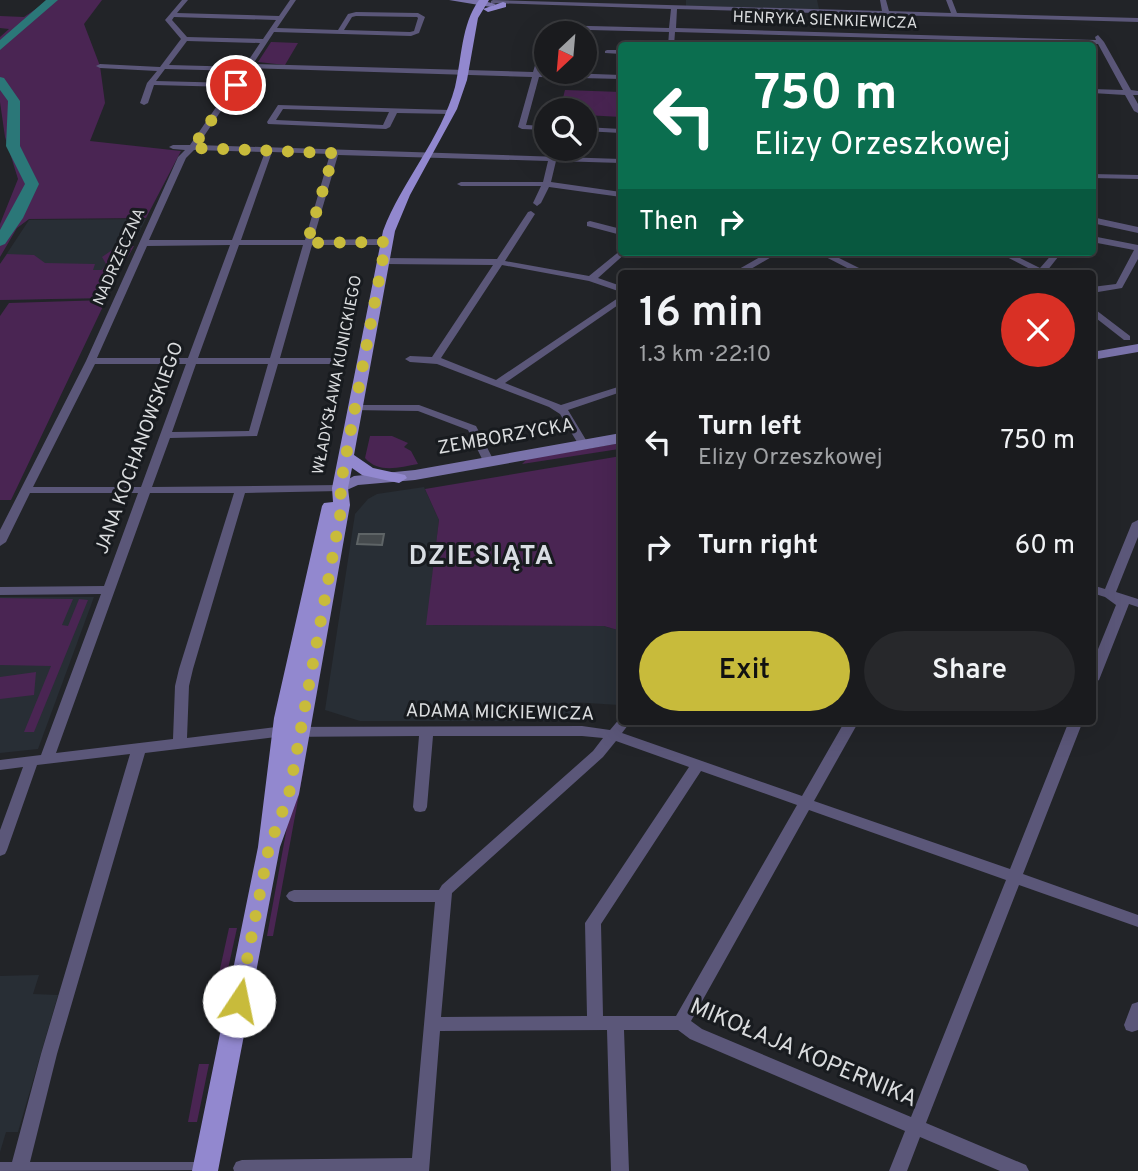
<!DOCTYPE html>
<meta charset="utf-8">
<style>
body{margin:0;font-family:Overpass,sans-serif;background:#27282b;color:#f1f3f6;height:100vh;display:flex;flex-direction:column;font-size:26px;white-space:nowrap}
*{box-sizing:border-box;margin:0}
p{font-size:23px;color:#9fa1a4}
.icon{flex:none;width:38px;height:38px;fill:none;stroke:currentColor;stroke-width:2;stroke-linecap:round;stroke-linejoin:round}
.map{position:relative;flex:1;overflow:hidden}
.sheet{position:absolute;left:618px;top:270px;width:478px;height:455px;display:flex;flex-direction:column;background:#1a1b1e;border-radius:7px;box-shadow:0 7px 28px #0002,0 0 0 2px #38393c}
.sheet>*{flex:none}
.top-card{position:absolute;left:618px;top:42px;width:478px;height:214px;border-radius:7px;box-shadow:0 7px 28px #0002,0 0 0 2px #38393c;background:#0b6e4f;color:#fff;overflow:hidden}
.needle{width:46px;rotate:206deg}
.controls{position:absolute;left:534px;top:21px;display:grid;gap:14px}
.controls a{display:grid;place-items:center;width:63px;height:63px;border-radius:50%;background:#1a1b1e;box-shadow:0 7px 28px #0002,0 0 0 2px #38393c;font-size:35px}
.pin{position:absolute;display:grid;place-items:center;width:60px;height:60px;color:#fff;margin:-30px;border:4px solid #fff;border-radius:50%;box-shadow:0 2px 7px #0007}
.me{position:absolute;width:77px;margin:-38px;rotate:11deg;stroke-linejoin:round;filter:drop-shadow(0 0 5px #0008)}
.turn{display:flex;align-items:center;gap:24px;height:147px;padding:0 21px;font-size:32px}
.turn .icon{width:91px;height:91px;stroke-width:2.5}
.turn b{display:block;font-size:49px;line-height:60px}
.then{display:flex;align-items:center;height:66px;padding:0 21px;background:#0003;gap:14px;font-size:26px}
.round{display:grid;place-items:center;flex:none;width:74px;height:74px;border-radius:37px;background:#27282b}
.head{display:flex;align-items:center;justify-content:space-between;height:119px;padding:0 21px}
h1{font-size:42px;font-weight:600;line-height:52px}
.primary-button{display:flex;gap:14px;margin-top:auto;padding:14px 21px}
.primary-button a{flex:1;height:80px;border-radius:42px;background:#c8bb3b;color:#111;font-size:28px;font-weight:600;line-height:80px;text-align:center}
.primary-button a+a{background:#27282b;color:#f1f3f6}
ul{padding:0;list-style:none}
li{display:flex;align-items:center;gap:21px;height:105px;padding:0 21px}
li div{flex:1}
li b{display:block;font-size:26px}
li em{font-style:normal}
.map>svg:first-child{display:block}
</style>
<div class="map">
<svg width="1138" height="1171" viewBox="0 0 1138 1171">
<rect width="100%" height="100%" fill="#222428"/>
<path fill="#282e35" d="M686,0H817L819,9L686,6Z
M146,219L105,298L0,300V264L29,220Z
M424,487L439,520L427,625L604,626L621,631V701L619,705L572,702V721H360L325,710L355,514L368,499L377,494Z
M0,597H94L38,749L0,753Z
M39,975L33,994L58,995L18,1132H6L0,1152V976Z"/>
<path fill="#4a2553" d="M49,0H102L84,24L100,66L105,103L90,141L181,151L146,218L29,219L17,228L0,257V224L18,179L5,137L0,102V37L9,29L0,28V16L24,17Z
M271,42H272L298,43L285,65L258,62Z
M565,90L621,92V117L585,115L584,110H560Z
M118,246H134L105,298L0,300V264L7,254L34,255L45,263L95,264L93,270H102L106,264L102,257Z
M106,300L11,500H0V316L9,303Z
M370,436H392L408,443L404,447L411,451L418,464C400,467 379,474 365,458Z
M621,443L619,449L522,464L527,459Z
M621,456V631L604,626L426,625L439,520L425,489Z
M0,598L73,599L62,625L68,626L79,599L88,600L34,732H24L51,666L0,665Z
M36,672L34,695L0,699V677Z
M298,767H304L273,936H267Z
M229,928H237L221,1001H213Z
M199,1064H209L197,1122H188Z"/>
<g fill="none" stroke-linecap="round" stroke-linejoin="round">
<path fill="#2b7778" fill-rule="evenodd" d="M46,0H58L0,50V40Z
M0,77L4,78L20,101V146L39,184L23,218L5,244L0,246V230L25,184L6,146L8,101L0,90Z"/>
</g>
<path fill="#454a4d" stroke="#5e6466" stroke-width="2" d="M359,534H384L382,545L357,544Z"/>
<g fill="none" stroke-linecap="round" stroke-linejoin="round">
<path fill="#5b5779" fill-rule="evenodd" d="M182,0H188L177,13L279,16L290,0H296L277,28L338,30L348,14L356,12L418,13L425,17L419,33L411,36L274,32L253,64L533,72L543,39L546,37V52L540,72L621,75V79L539,77L526,125L546,126V130L522,129L518,127L532,77L250,68L198,145L621,159V163L556,161L551,182L621,192V197L549,187L541,203L537,206L533,203L541,186H461L457,184L461,182H543L548,161L338,155L313,240L386,239L390,242L386,245H312L280,358H338L343,361L338,364H278L257,436L170,438L152,487L340,485L346,488L340,491L245,493L193,669L189,686L187,738L276,727L582,726L610,730L621,717V721H631L622,733L802,796L845,721H859L814,801L1010,869L1069,721H1083L1023,874L1138,915V927L1019,885L926,1123L1026,1165L1029,1171H1000L920,1137L907,1171H889L905,1131L690,1039L678,1030H624L629,1171H611L607,1030L440,1031L429,1171H234L233,1168L236,1162L242,1160L412,1158L435,902H294L289,900L286,896L289,892L294,890H439L442,885L593,751L603,738L582,736H433L427,807L425,811L420,812L415,811L413,807L419,736L276,737L145,753L57,1054L30,1162H206L212,1164L215,1170L0,1171V1162H12L41,1054L130,754L37,765L7,850L5,854L0,856V830L23,767L0,770V760L41,755L101,594L0,595V587L104,586L138,493H30L6,542L0,546V530L86,361L178,157L185,150L173,149L169,147L173,145H190L230,87L154,85L148,103L144,105L140,103L147,83L157,71L100,68L96,66L100,64L160,67L181,39L165,20ZM356,16L417,17L418,18L414,31L410,32L344,30L352,17ZM174,17L276,20L263,39L187,37L172,20ZM187,41L260,43L244,67L169,65ZM165,69L241,71L233,83L156,81ZM194,150L265,152L232,240H149L186,158ZM272,152L330,154L305,240H241ZM230,245L188,358H97L147,246ZM239,245H303L270,358H198ZM95,364H186L141,487H33ZM196,364H268L249,431L172,432ZM150,493H234L179,669L175,686L173,739L56,753ZM616,741L689,767L585,923L587,1016L441,1017L452,893L603,757ZM701,771L797,805L676,1016H603L601,924ZM809,810L1006,880L911,1117L702,1029L691,1021Z
M493,0L882,11L880,0H886L889,11L951,13L946,0H952L957,13L1138,18V22L677,9L676,28L1096,40L1095,37L1098,35L1104,42L1131,90L1138,91V95H1133L1138,104V113L1134,111L1125,95L1092,93V89L1123,90L1098,44L675,32L674,46H668L669,32L550,29L547,27L550,25L669,28L671,9L491,3V1Z
M607,50H621V54L605,53V51Z
M278,105L450,110L454,112L450,114L397,113L390,127L386,129L268,124L267,122ZM283,109L389,112L383,125L276,120Z
M584,127L621,129V133L584,131Z
M1092,174L1138,175V179L1092,178Z
M531,211L535,214L505,261L589,276L621,250V252H627L598,278L621,286V292L589,281L502,265L441,358L496,380L621,296V303L505,383L561,405L621,386V392L568,410L589,445L584,448L580,447L560,414L549,407L437,364L410,362L405,359L410,356L432,357L493,265L383,264L378,261L383,258L497,259L528,212Z
M1092,217L1138,227V233L1092,223Z
M590,221L621,229V235L587,226V222Z
M1092,236L1138,245V259L1122,288L1092,293V287L1116,284L1134,250L1092,242Z
M769,252H780L744,273H732Z
M816,252H827L869,273H857Z
M997,252H1008L1040,268L1054,252H1062L1047,271L1049,273H1032L1034,271Z
M1092,307L1130,336V340H1124L1092,315Z
M355,405H419L476,426L494,461L488,464L484,463L468,430L418,411L351,410L350,408Z
M1138,520V537L1116,592L1138,599V607L1129,604L1099,680L1092,684V664L1116,605L1105,597L1092,593V585L1105,589L1132,523Z
M1138,1002V1030L1132,1032L1126,1030L1124,1025L1132,1004Z"/>
<path fill="#7a73aa" fill-rule="evenodd" d="M449,0H479L496,4L491,7Z
M1138,344V352L1092,360V352Z
M621,433V443L415,480L358,485L340,493L332,488L354,476L415,470Z"/>
<path fill="#9288cf" fill-rule="evenodd" d="M479,0H489L478,18L467,80L457,109L410,195L395,231L354,455L373,468L405,475L407,478L399,483L362,475L352,468L348,488L350,505L299,794L280,847L218,1171H192L258,847L274,718L322,506L324,503L333,502L332,488L383,231C402,181 441,139 455,87C462,58 461,25 479,0Z
M503,2L506,3V7L488,12L483,9Z"/>
</g>
<g fill="none" stroke-linecap="round" stroke-linejoin="round">
<path stroke="#c8bb3b" stroke-width="12" stroke-dasharray="0 21.6" d="M236,85L192,148L334,153L307,243L386,242L340,488L342,505L289,794L269,847L239,1001"/>
</g>
<g text-anchor="middle" dominant-baseline="central" stroke-width="6" stroke-linejoin="round" paint-order="stroke">
<g font-size="16" fill="#dadcde" stroke="#181b1f">
<text transform="translate(825 21) rotate(2)">HENRYKA SIENKIEWICZA</text>
<text transform="translate(120 257) rotate(-66)">NADRZECZNA</text>
<text transform="translate(338 375) rotate(-79)">WŁADYSŁAWA KUNICKIEGO</text>
</g>
<g font-size="19" fill="#dadcde" stroke="#181b1f">
<text transform="translate(506 437) rotate(-10)">ZEMBORZYCKA</text>
<text transform="translate(140 448) rotate(-70)">JANA KOCHANOWSKIEGO</text>
<text transform="translate(500 713) rotate(1)">ADAMA MICKIEWICZA</text>
</g>
<g font-size="23" fill="#dadcde" stroke="#181b1f">
<text transform="translate(803 1054) rotate(23)">MIKOŁAJA KOPERNIKA</text>
</g>
<g font-size="26" font-weight="bold" letter-spacing="2" fill="#d9dde3" stroke="#181b1f">
<text x="482" y="557">DZIESIĄTA</text>
</g>
</g>
</svg>
<div class="controls">
<a><svg class="needle" viewBox="-14 -14 28 28"><path d="M0-13l5 13h-10z" fill="#e53935"/><path d="M0 13l5-13h-10z" fill="#9fa1a4"/></svg></a>
<a><svg class="icon" aria-label="search" viewBox="0 0 24 24"><circle cx="10" cy="10" r="6"/><path d="M15 15l6 6"/></svg></a>
</div>
<div class="pin" style="left:236px;top:85px;background:#d93025"><svg class="icon" aria-label="arrive" viewBox="0 0 24 24"><path d="M6 21V4h12l-3 4 3 4H6"/></svg></div>
<svg class="me" style="left:239px;top:1001px" viewBox="-20 -20 40 40"><circle r="19" fill="#fff"/><path d="M0-13L10 11 0 6-10 11z" fill="#c8bb3b"/></svg>
<div class="top-card">
<div class="turn"><svg class="icon" aria-label="left" viewBox="0 0 24 24"><path d="M17 20v-9H6M10 6l-5 5 5 5"/></svg><div><b>750 m</b>Elizy Orzeszkowej</div></div>
<div class="then">Then<svg class="icon" aria-label="right" viewBox="0 0 24 24"><path d="M7 20v-9h11M14 6l5 5-5 5"/></svg></div>
</div>
<section class="sheet">
<div class="head"><div><h1>16 min</h1><p>1.3 km · 22:10</p></div><a class="round" style="background:#d93025;color:#fff"><svg class="icon" aria-label="close" viewBox="0 0 24 24"><path d="M6 6l12 12M18 6L6 18"/></svg></a></div>
<ul>
<li><svg class="icon" aria-label="left" viewBox="0 0 24 24"><path d="M17 20v-9H6M10 6l-5 5 5 5"/></svg><div><b>Turn left</b><p>Elizy Orzeszkowej</p></div><em>750 m</em></li>
<li><svg class="icon" aria-label="right" viewBox="0 0 24 24"><path d="M7 20v-9h11M14 6l5 5-5 5"/></svg><div><b>Turn right</b></div><em>60 m</em></li>
</ul>
<div class="primary-button"><a>Exit</a><a>Share</a></div>
</section>
</div>
